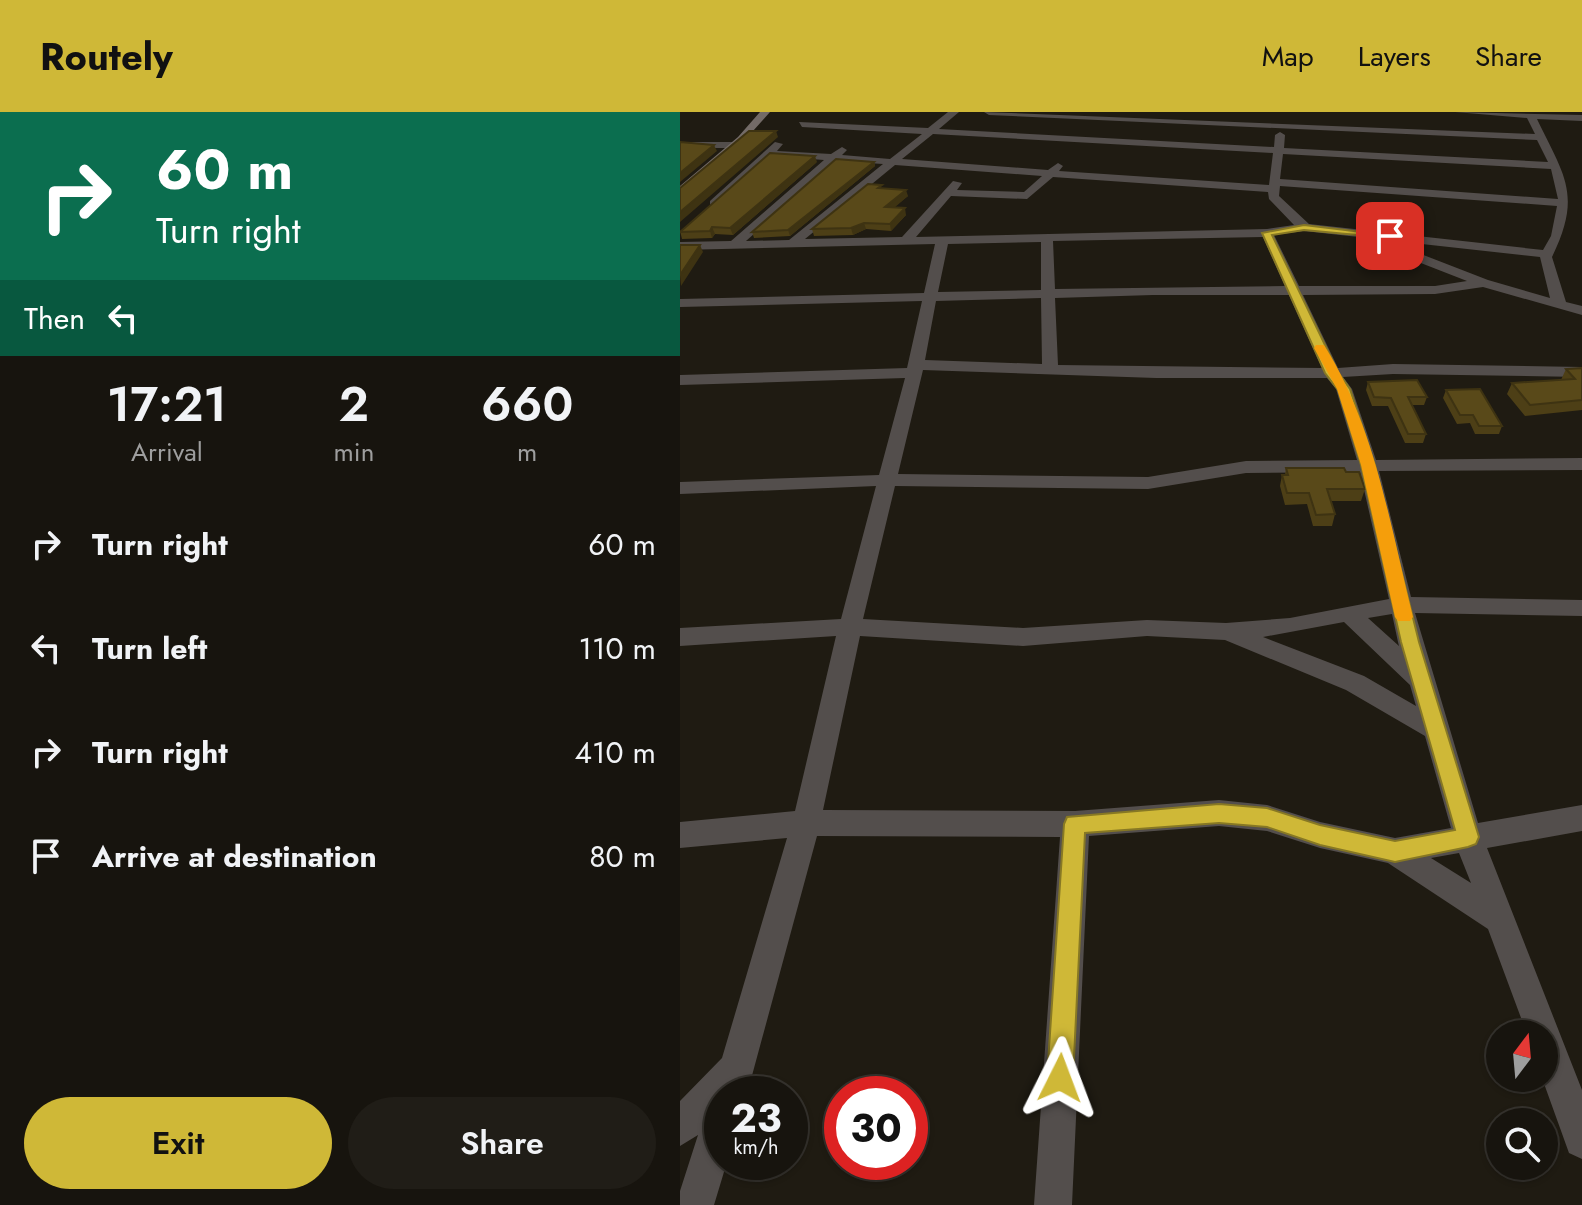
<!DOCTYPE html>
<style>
body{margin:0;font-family:Jost,sans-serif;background:#201d17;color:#f1f3f6;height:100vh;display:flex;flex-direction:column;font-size:30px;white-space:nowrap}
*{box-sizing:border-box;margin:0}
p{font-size:26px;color:#9e9e9e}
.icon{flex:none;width:44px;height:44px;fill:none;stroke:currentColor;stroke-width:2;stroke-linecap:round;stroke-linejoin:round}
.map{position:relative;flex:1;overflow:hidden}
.side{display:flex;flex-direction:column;background:#17140e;width:680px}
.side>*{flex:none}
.guide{background:#0b6e4f;color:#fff;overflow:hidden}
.needle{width:52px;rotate:16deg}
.buttons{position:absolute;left:806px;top:908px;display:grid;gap:16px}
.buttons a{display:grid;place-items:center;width:72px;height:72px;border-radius:50%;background:#17140e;box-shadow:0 2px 6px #0004,0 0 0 2px #36332e;font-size:40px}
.speed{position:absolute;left:24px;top:964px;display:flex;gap:16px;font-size:40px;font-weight:700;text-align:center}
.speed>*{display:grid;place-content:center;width:104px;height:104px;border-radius:50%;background:#17140e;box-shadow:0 2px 6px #0004,0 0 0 2px #36332e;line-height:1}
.speed small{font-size:20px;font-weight:400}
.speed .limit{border:12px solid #d22;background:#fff;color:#111}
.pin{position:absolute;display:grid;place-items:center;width:68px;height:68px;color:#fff;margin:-34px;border-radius:16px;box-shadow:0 4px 12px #0006}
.me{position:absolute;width:88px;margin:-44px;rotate:3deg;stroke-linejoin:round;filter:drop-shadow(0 0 6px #0008)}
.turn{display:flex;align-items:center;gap:28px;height:168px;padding:0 24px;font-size:36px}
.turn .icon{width:104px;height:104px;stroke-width:2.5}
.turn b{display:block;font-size:56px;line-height:68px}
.then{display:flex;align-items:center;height:76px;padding:0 24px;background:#0003;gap:16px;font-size:30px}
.eta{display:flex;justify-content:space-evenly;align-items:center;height:136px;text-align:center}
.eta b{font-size:48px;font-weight:600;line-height:56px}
.button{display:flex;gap:16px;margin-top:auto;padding:16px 24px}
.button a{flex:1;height:92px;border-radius:48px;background:#cfb837;color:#111;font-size:32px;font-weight:600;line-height:92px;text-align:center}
.button a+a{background:#201d17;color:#f1f3f6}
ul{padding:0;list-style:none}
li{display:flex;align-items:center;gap:24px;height:104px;padding:0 24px}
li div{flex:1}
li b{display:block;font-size:30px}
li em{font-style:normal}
header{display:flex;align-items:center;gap:48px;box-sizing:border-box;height:112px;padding:0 40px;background:#cfb837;color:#111}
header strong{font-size:38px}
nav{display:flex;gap:44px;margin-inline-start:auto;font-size:28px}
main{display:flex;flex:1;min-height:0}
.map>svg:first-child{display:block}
</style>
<header>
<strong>Routely</strong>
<nav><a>Map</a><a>Layers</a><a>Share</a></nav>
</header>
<main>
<section class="side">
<div class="guide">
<div class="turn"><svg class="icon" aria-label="right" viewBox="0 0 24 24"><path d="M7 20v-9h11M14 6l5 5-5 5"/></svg><div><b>60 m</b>Turn right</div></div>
<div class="then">Then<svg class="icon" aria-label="left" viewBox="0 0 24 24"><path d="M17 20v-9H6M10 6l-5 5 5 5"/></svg></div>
</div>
<div class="eta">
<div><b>17:21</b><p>Arrival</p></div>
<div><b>2</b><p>min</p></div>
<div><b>660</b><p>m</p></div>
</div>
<ul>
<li><svg class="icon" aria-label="right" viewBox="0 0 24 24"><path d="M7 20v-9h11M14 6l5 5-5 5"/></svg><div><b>Turn right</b></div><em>60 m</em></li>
<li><svg class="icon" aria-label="left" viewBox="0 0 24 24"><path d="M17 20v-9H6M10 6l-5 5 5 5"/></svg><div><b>Turn left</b></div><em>110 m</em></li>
<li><svg class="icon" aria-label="right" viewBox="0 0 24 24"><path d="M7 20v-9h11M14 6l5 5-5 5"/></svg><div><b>Turn right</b></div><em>410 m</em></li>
<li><svg class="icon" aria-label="arrive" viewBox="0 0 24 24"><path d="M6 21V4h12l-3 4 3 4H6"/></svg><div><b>Arrive at destination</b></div><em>80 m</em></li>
</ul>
<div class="button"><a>Exit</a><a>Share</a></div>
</section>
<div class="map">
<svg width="902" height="1093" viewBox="0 0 902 1093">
<rect width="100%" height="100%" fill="#1f1b12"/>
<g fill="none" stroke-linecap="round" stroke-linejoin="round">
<path fill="#534e4c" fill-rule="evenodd" d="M268,0H279L259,17L594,35L595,23L600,20L605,23L604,36L868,50L857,28L309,3L304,0L855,22L847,6L775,0L902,3V9L857,7C885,65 902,83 872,145L886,190L902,194V203L803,175L755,182L623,183L658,256L713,252L902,255V265L713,262L663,265L672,277L696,348L902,346V358L699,359L731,485L902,488V504L735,501L798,711L902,693V719L807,736L902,978V1047L889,1041L862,966L864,922H847L808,817L708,751L640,736L587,719L539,714L409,724L392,1093H354L380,725L137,724L67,982H42V1050H47L34,1093H0V1079L18,1023L0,1034V989L42,946L107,726L0,736V710L115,699L156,524L0,534V516L161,507L196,374L0,382V370L199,363L225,266L0,273V263L227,256L242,189L0,195V187L244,181L255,132L0,138V130L51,129L144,48L91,44L38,93H30V89L95,30L103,32L97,39L151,42L162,35L167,38L162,43L210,47L242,22L122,15L119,10L248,16ZM253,22L593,41L589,73L379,59L383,54L378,51L368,58L222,47ZM603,42L871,57L878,87L600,67ZM156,49L203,52L109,128L66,129ZM215,53L362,64L344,80L277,78L282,71L273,69L222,125L125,127ZM373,65L588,80L589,87L614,113L587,117L236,125L271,84L347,87ZM600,74L877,94L871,124L863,138L629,112L599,84ZM624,119L860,145L870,186L808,168L715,132L710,133V139L787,169L755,174H619L594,123ZM583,125L605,174L375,177L373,129ZM361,130V178L258,180L268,132ZM473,183H609L642,256L378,253L375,186ZM361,186L362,252L245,248L256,189ZM243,258L476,266H647L656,277L677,348L566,349L468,365L218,362ZM680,360L709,487L610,506L546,511L467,508L343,516L183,507L215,374L468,377L566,361ZM712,502L718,530L719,534L688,506ZM664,510L730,573L736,594L684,564L583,525ZM180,524L343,534L467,524L545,528L666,578L745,624L771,716L715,726L640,710L587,693L539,688L395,699L143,698ZM779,741L791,771L751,746Z
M0,30H54L59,33L54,36H0Z"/>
<path fill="#736b67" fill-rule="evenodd" d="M80,0H90L64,29L0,83V74L58,25Z"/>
</g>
<path fill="#4d3f16" d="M137,50L53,123L35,122L32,126L2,127L0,119Z
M194,50L195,54L110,124L74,126L72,120Z
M203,76L228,84L214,95L226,103L211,119L186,117L173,123L134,124L132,117Z
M902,256V298L845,304L827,282L832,271L881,268L886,257Z
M688,270L747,285L744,293H732L746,322L743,331H725L708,294H692L686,278Z
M766,278L822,314L819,322H795L790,311L777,312L763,286Z
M606,356L666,360L685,377L681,389H651L655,402L652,414H633L627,392L605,393L600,374L602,363H605Z"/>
<path fill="#3e3312" d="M96,19L98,25L0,110V100Z
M34,33L37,39L0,70V61Z
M135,44L137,50L53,123L50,116Z
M194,50L195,54L110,124L108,118Z
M226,78L228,84L207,102L205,95Z
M225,96L226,103L211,119L210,112Z
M184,111L186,117L173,123L171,116Z
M32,115L35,122L32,126L30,119Z
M20,133L23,140L1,174L0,163Z"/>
<path fill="#594919" stroke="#3e3312" stroke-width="2" d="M69,19H96L0,100V76Z
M0,30L34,33L0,61Z
M90,41L135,44L50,116L32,115L30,119L0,120Z
M156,47L194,50L108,118L72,120Z
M188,72L202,73L198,76L226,78L205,95L225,96L210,112L184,111L171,116L132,117Z
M0,133H20L0,163Z
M902,256V288L850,293L832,271L895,267L886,257Z
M737,268L747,285H728L746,322H728L711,286L694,285L688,270Z
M800,277L822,314H799L793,303H780L766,278Z
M606,356H664L666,360H679L685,377H647L655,402L636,403L629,381H607L602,363H608Z"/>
<path fill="#cfb837" stroke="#877824" stroke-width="2" d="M624,113L715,124L710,126L624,118L592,123L658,260L670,277L695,353L739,530L799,725L796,732L788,735L715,750L640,733L587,715L539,711L405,721L393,966L390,975L380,979L370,975L367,966L384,712L387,705L539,692L587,696L640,713L715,729L775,718L721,530L681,353L658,278L645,261L582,121Z"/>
<path fill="#f59e0b" d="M636,233H644C695,314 710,413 733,505L730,509H718L715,505L681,353L657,277L634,236Z"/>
</svg>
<div class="buttons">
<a><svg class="needle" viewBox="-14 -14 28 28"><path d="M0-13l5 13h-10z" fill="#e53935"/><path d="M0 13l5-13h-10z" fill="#9e9e9e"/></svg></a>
<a><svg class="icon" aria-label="search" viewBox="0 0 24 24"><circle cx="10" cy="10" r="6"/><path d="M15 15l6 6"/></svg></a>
</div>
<div class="speed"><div>23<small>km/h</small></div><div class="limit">30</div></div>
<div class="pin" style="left:710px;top:124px;background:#d93025"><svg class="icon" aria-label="arrive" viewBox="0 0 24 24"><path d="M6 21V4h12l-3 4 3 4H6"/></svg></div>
<svg class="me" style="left:380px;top:966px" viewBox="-20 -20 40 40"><path d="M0-17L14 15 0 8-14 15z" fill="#cfb837" stroke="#fff" stroke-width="4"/></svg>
</div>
</main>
